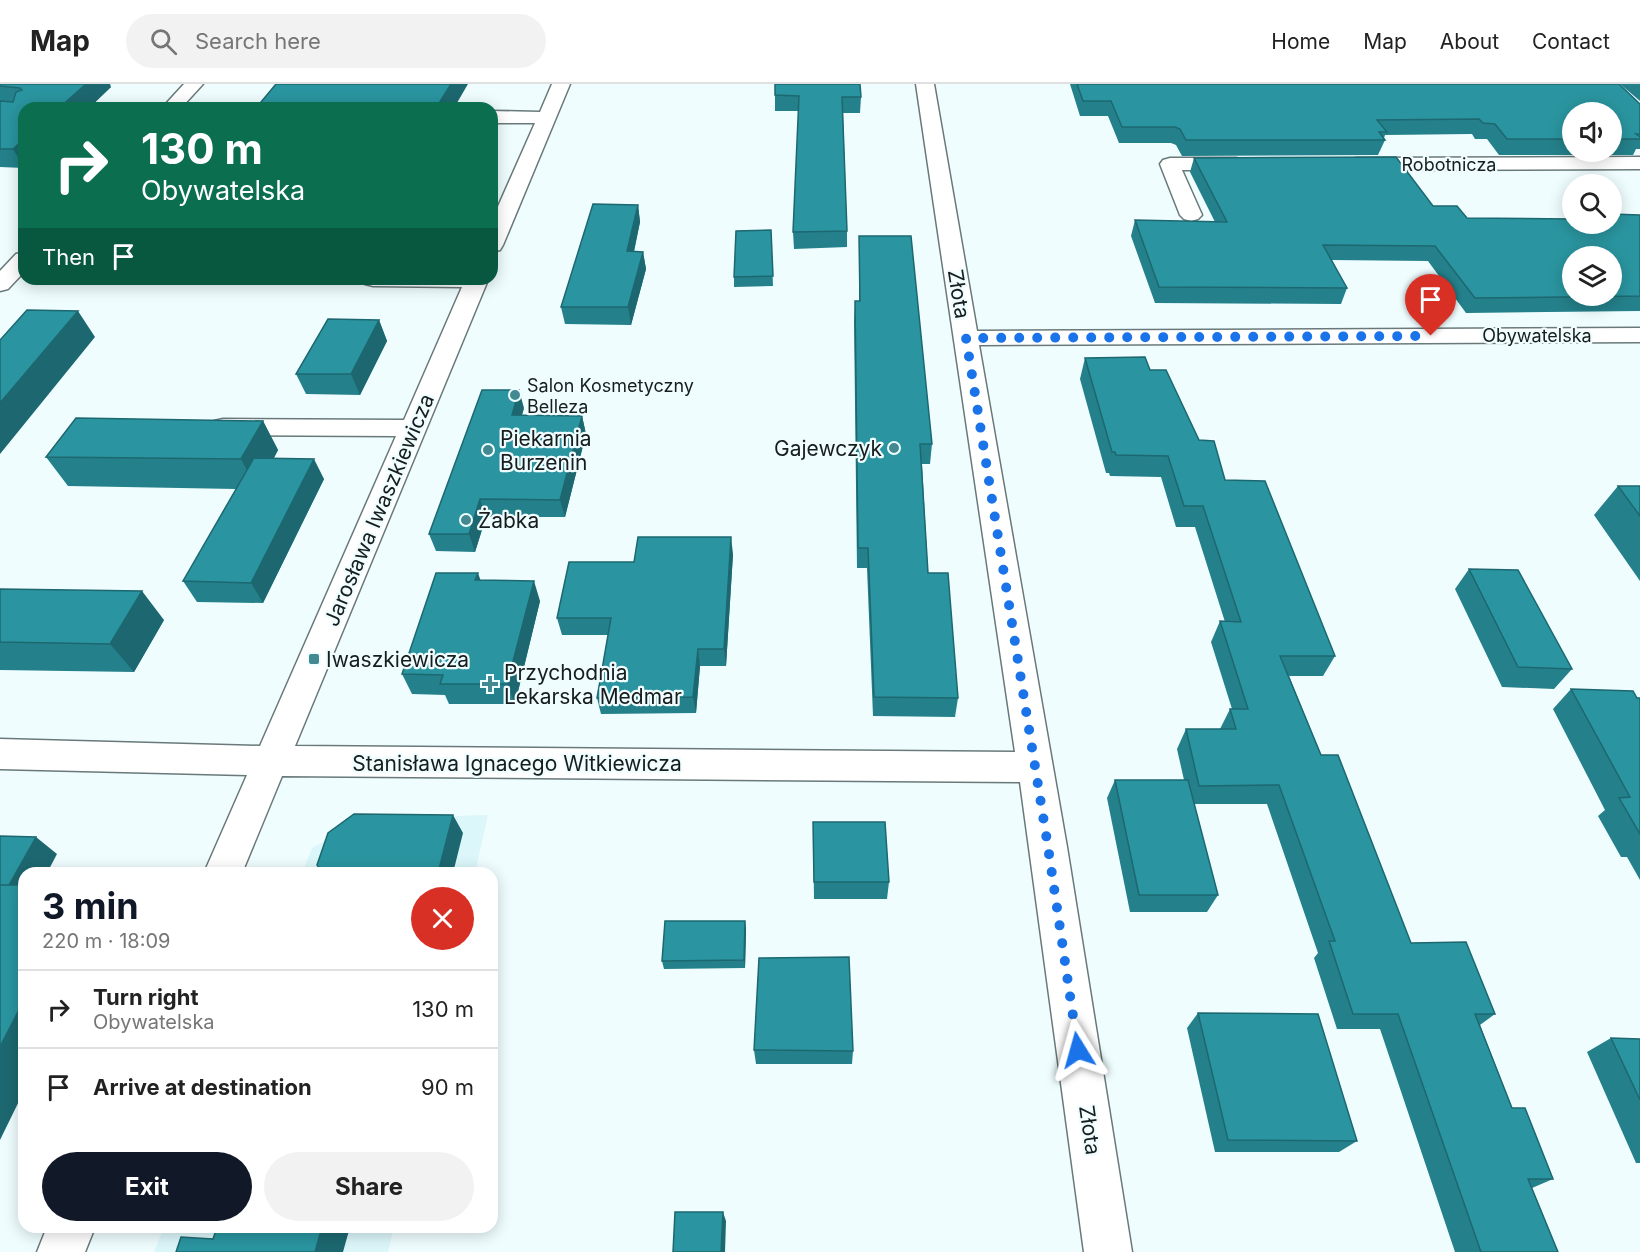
<!DOCTYPE html>
<meta charset="utf-8">
<style>
body{margin:0;font-family:Inter,sans-serif;background:#f2f2f2;color:#222;height:100vh;display:flex;flex-direction:column;font-size:22px;white-space:nowrap}
*{box-sizing:border-box;margin:0}
p{font-size:20px;color:#767676}
.icon{flex:none;width:33px;height:33px;fill:none;stroke:currentColor;stroke-width:2;stroke-linecap:round;stroke-linejoin:round}
.map{position:relative;flex:1;overflow:hidden}
.panel{position:absolute;left:18px;top:783px;width:480px;height:366px;display:flex;flex-direction:column;background:#fff;border-radius:18px;box-shadow:0 3px 15px #0003}
.panel>*{flex:none}
.guide{position:absolute;left:18px;top:18px;width:480px;height:183px;border-radius:18px;box-shadow:0 3px 15px #0003;background:#0b6e4f;color:#fff;overflow:hidden}
.controls{position:absolute;left:1562px;top:18px;display:grid;gap:12px}
.controls a{display:grid;place-items:center;width:60px;height:60px;border-radius:50%;background:#fff;box-shadow:0 3px 15px #0003;font-size:30px}
.pin{position:absolute;display:grid;place-items:center;width:51px;height:51px;color:#fff;margin:-62px -26px;border-radius:50% 50% 50% 0;rotate:-45deg;box-shadow:0 0 6px #0007}
.pin .icon{rotate:45deg}
.me{position:absolute;width:66px;margin:-33px;rotate:352deg;stroke-linejoin:round;filter:drop-shadow(0 0 4px #0008)}
.turn{display:flex;align-items:center;gap:21px;height:126px;padding:0 24px;font-size:27px}
.turn .icon{width:78px;height:78px;stroke-width:2.5}
.turn b{display:block;font-size:42px;line-height:51px}
.then{display:flex;align-items:center;height:57px;padding:0 24px;background:#0003;gap:12px;font-size:22px}
.round{display:grid;place-items:center;flex:none;width:63px;height:63px;border-radius:32px;background:#f2f2f2}
.head{display:flex;align-items:center;justify-content:space-between;height:102px;padding:0 24px}
h1{font-size:36px;font-weight:700;line-height:45px;color:#111827}
.button{display:flex;gap:12px;margin-top:auto;padding:12px 24px}
.button a{flex:1;height:69px;border-radius:36px;background:#111827;color:#fff;font-size:24px;font-weight:700;line-height:69px;text-align:center}
.button a+a{background:#f2f2f2;color:#222}
ul{padding:0;list-style:none}
li{display:flex;align-items:center;gap:18px;height:78px;padding:0 24px;border-top:2px solid #e0e0e0}
li div{flex:1}
li b{display:block;font-size:22px}
li em{font-style:normal}
header{display:flex;align-items:center;gap:36px;box-sizing:border-box;height:84px;padding:0 30px;background:#fff;border-bottom:2px solid #e0e0e0}
header strong{font-size:28px}
nav{display:flex;gap:33px;margin-inline-start:auto;font-size:21px}
.search{width:420px;height:54px;background:#f2f2f2;display:flex;align-items:center;gap:15px;box-sizing:border-box;padding:0 21px;border-radius:33px;color:#767676;font-size:22px}
.map>svg:first-child{display:block}
</style>
<header>
<strong>Map</strong>
<div class="search"><svg class="icon" aria-label="search" viewBox="0 0 24 24"><circle cx="10" cy="10" r="6"/><path d="M15 15l6 6"/></svg>Search here</div>
<nav><a>Home</a><a>Map</a><a>About</a><a>Contact</a></nav>
</header>
<div class="map">
<svg width="1640" height="1168" viewBox="0 0 1640 1168">
<rect width="100%" height="100%" fill="#effdff"/>
<path fill="#dcf7fa" d="M488,731L475,789H302L312,764L365,735Z
M164,1143H394L388,1168H154Z"/>
<g fill="none" stroke-linecap="round" stroke-linejoin="round">
<g stroke="#69797a" stroke-width="3">
<path id="minor" d="M184,0H203L181,24H162Z
M552,0H570L503,161L500,166L492,168V136L535,39H492V27L540,28Z
M916,0H934L977,247L1640,244V258L979,261L1067,763L1132,1168H1084L1020,698L282,692L242,789H204L247,691L0,685V655L260,662L396,352L223,351L214,349L210,343L214,337L223,335L404,336L462,203L373,202L365,200L362,195L488,196L295,662L1015,668Z
M1640,73V85L1356,86L1349,84L1346,80L1349,76L1356,74Z
M1170,74H1236L1243,76L1246,80L1243,84L1236,86H1182L1202,131L1198,135L1191,137L1184,135L1180,131L1160,80L1163,76Z
M24,168V188L8,205L0,207V187L16,170Z
M47,1143H95L85,1168H37Z"/>
</g>
<use href="#minor" fill="#fff" fill-rule="evenodd"/>
</g>
<path fill="#24808a" fill-rule="evenodd" d="M0,0L111,3L89,24H24V84L0,83Z
M775,0L861,13L860,29H843L847,147V163L794,165L793,148L799,27H775Z
M1070,0H1619L1640,20V65H1636L1633,71H1499L1487,55H1475L1472,50L1385,51L1384,54L1385,56L1378,71L1182,72L1176,61L1171,59H1119L1108,32H1080ZM1572,28H1611V68H1572Z
M1620,0H1640V17Z
M1194,74L1433,122L1467,134L1572,140L1640,131V227L1466,229L1428,177L1331,176L1347,204L1341,220L1155,219L1131,152L1135,136L1215,138L1190,88Z
M638,121L640,138L634,168H643L646,185L631,241L565,240L561,223Z
M771,146L773,202L734,203V193Z
M859,152L932,360L930,380H922L928,489L958,614L955,633L873,632L867,484H857L854,237L855,217H859Z
M379,236L387,257L360,311L306,310L296,290Z
M1085,274L1150,286L1199,356L1335,572L1323,592H1289L1321,671L1411,859L1495,930L1480,941L1512,1024L1553,1095L1532,1104L1558,1168H1455L1380,945H1337L1314,874L1318,869L1267,720H1194L1218,811L1207,828H1130L1107,714L1115,696H1184L1177,665L1186,645H1220L1230,625H1232L1211,558L1220,537L1225,538L1195,443H1176L1161,393L1110,392L1109,389H1106L1080,295Z
M524,324L522,331L582,332L586,350L565,433H486L475,468L436,467L429,450Z
M263,337L278,366L274,374L324,395L263,519L197,518L183,497L236,405L68,402L46,373Z
M1618,402H1640V497L1594,431Z
M733,470L726,582H700L696,629L601,630L597,614L608,551H562L557,534L634,478Z
M1469,485L1572,585L1554,605L1502,603L1455,505Z
M480,496L540,517L515,620H449L445,611L412,610L402,590Z
M0,505L164,536L134,588L0,586Z
M1571,605L1640,614V796L1627,773H1621L1598,732L1605,726L1553,625Z
M813,738L889,798L887,815H814Z
M745,837L746,846L745,884L664,885L662,877Z
M1198,929L1357,1057L1339,1068H1215L1187,944Z
M1611,954L1640,955V1079H1636L1587,968Z
M754,966L853,967L852,980H756Z"/>
<path fill="#1d6870" d="M86,0H110L111,3L89,24H59Z
M451,0H468L454,24H436Z
M24,55V83L13,65Z
M638,121L640,138L630,185L627,167Z
M643,168L646,185L631,241L628,223Z
M78,227L95,253L0,370V319Z
M379,236L387,257L360,311L351,290Z
M519,306L524,324L517,348L512,331Z
M582,332L586,350L565,433L560,416Z
M263,337L278,366L257,405L241,375Z
M314,375L324,395L263,519L251,499Z
M480,415L486,433L475,468L469,450Z
M731,453L733,470L726,582L724,565Z
M478,489L485,509L475,496Z
M534,497L540,517L515,620L507,600Z
M142,507L164,536L134,588L110,560Z
M698,565L700,582L696,629L693,613Z
M453,731L463,749L453,789H438Z
M36,753L57,770L47,789H24V831L0,816Z
M745,837L746,846L745,884L744,876Z
M24,916V1007L0,1056V963Z
M723,1128L726,1137L725,1168H721Z
M322,1143H350L343,1168H315Z"/>
<path fill="#2a95a0" stroke="#1d6870" stroke-width="1.5" fill-rule="evenodd" d="M0,0H86L59,24H24V55L13,65H0V17L13,18L16,8L22,6L20,4L0,2Z
M276,0H451L436,24H256Z
M775,0H860L861,13H842L847,147L793,148L799,12L775,11Z
M1077,0H1619L1640,20V50H1636L1640,53V55H1611V28H1572V55H1507L1495,40L1483,39L1479,35L1377,36L1387,48H1379L1385,56H1186L1180,45L1175,43H1122L1111,17H1083Z
M1396,73L1433,122H1457L1467,134L1572,135V140H1611V130L1640,131V212L1475,214L1435,162L1323,161L1347,204L1159,203L1135,136L1227,138L1194,74ZM1572,172H1611V212H1572Z
M593,120L638,121L627,167L643,168L628,223H561Z
M771,146L773,192L734,193L736,147Z
M859,152H911L932,360H920L928,489H948L958,614L874,613L868,464H858L855,217H860Z
M27,226L78,227L0,319V256Z
M328,235L379,236L351,290H296Z
M1145,273L1150,286H1166L1199,356L1214,357L1225,396L1265,397L1335,572H1280L1321,671H1338L1411,859L1466,858L1495,930H1475L1512,1024H1525L1553,1095H1528L1558,1168H1481L1398,930H1353L1329,857H1335L1279,701L1199,702L1186,645H1236L1230,625H1248L1220,537L1241,538L1203,422H1184L1168,372L1116,371L1115,368H1112L1085,274Z
M482,306H519L512,331L582,332L560,416L480,415L469,450H429Z
M76,334L263,337L241,375L46,373Z
M254,374L314,375L251,499L183,497Z
M1618,402H1640V432Z
M638,453H731L724,565H698L693,613L597,614L611,534H557L569,478H634Z
M1469,485L1518,486L1572,585L1518,583Z
M436,489H478L475,496L534,497L507,600H440L443,591L402,590Z
M0,505L142,507L110,560L0,558Z
M1571,605L1633,607L1637,614H1640V750L1619,714L1630,713Z
M1115,696H1188L1218,811H1139Z
M354,730L453,731L438,789H322L317,781L328,749Z
M813,738H885L889,798H814Z
M0,752L36,753L9,801H0Z
M0,801H24V916L0,963Z
M665,837H745L744,876L662,877Z
M849,873L853,967L754,966L759,874Z
M1198,929L1318,930L1357,1057L1228,1056Z
M1611,954L1640,955V1016Z
M675,1128H723L721,1168H673Z
M217,1143H322L315,1168H176L181,1153L213,1155Z"/>
<g fill="none" stroke-linecap="round" stroke-linejoin="round">
<path stroke="#1a73e8" stroke-width="10" stroke-dasharray="0 18" d="M1078,966L1048,763L966,254L1431,252"/>
</g>
<g fill="#428991" stroke="#effdff" stroke-width="2">
<circle cx="515" cy="311" r="6"/>
<circle cx="894" cy="364" r="6"/>
<circle cx="488" cy="366" r="6"/>
<circle cx="466" cy="436" r="6"/>
<rect x="308" y="569" width="12" height="12" rx="3"/>
<path d="M487 591h6v6h6v6h-6v6h-6v-6h-6v-6h6z"/>
</g>
<g text-anchor="middle" dominant-baseline="central" stroke-width="4.5" stroke-linejoin="round" paint-order="stroke">
<g font-size="18" fill="#171d1e" stroke="#effdff">
<text x="1449" y="80">Robotnicza</text>
<text x="1537" y="251">Obywatelska</text>
</g>
<g font-size="18" fill="#171d1e" stroke="#effdff" text-anchor="start">
<text x="527" y="301">Salon Kosmetyczny<tspan x="527" dy="21">Belleza</tspan></text>
</g>
<g font-size="21" fill="#171d1e" stroke="#effdff">
<text transform="translate(959 210) rotate(81)">Złota</text>
<text transform="translate(379 426) rotate(-67)">Jarosława Iwaszkiewicza</text>
<text x="517" y="679">Stanisława Ignacego Witkiewicza</text>
<text transform="translate(1090 1046) rotate(82)">Złota</text>
</g>
<g font-size="21" fill="#171d1e" stroke="#effdff" text-anchor="start">
<text x="500" y="354">Piekarnia<tspan x="500" dy="24">Burzenin</tspan></text>
<text x="882" y="364" text-anchor="end">Gajewczyk</text>
<text x="478" y="436">Żabka</text>
<text x="326" y="575">Iwaszkiewicza</text>
<text x="504" y="588">Przychodnia<tspan x="504" dy="24">Lekarska Medmar</tspan></text>
</g>
</g>
</svg>
<div class="controls">
<a><svg class="icon" aria-label="sound" viewBox="0 0 24 24"><path d="M4 9h4l5-4v14l-5-4H4zM17 9q2 3 0 6"/></svg></a>
<a><svg class="icon" aria-label="search" viewBox="0 0 24 24"><circle cx="10" cy="10" r="6"/><path d="M15 15l6 6"/></svg></a>
<a><svg class="icon" aria-label="layers" viewBox="0 0 24 24"><path d="M12 4l9 5-9 5-9-5zM3 14l9 5 9-5"/></svg></a>
</div>
<div class="pin" style="left:1431px;top:252px;background:#d93025"><svg class="icon" aria-label="arrive" viewBox="0 0 24 24"><path d="M6 21V4h12l-3 4 3 4H6"/></svg></div>
<svg class="me" style="left:1078px;top:966px" viewBox="-20 -20 40 40"><path d="M0-17L14 15 0 8-14 15z" fill="#1a73e8" stroke="#fff" stroke-width="4"/></svg>
<div class="guide">
<div class="turn"><svg class="icon" aria-label="right" viewBox="0 0 24 24"><path d="M7 20v-9h11M14 6l5 5-5 5"/></svg><div><b>130 m</b>Obywatelska</div></div>
<div class="then">Then<svg class="icon" aria-label="arrive" viewBox="0 0 24 24"><path d="M6 21V4h12l-3 4 3 4H6"/></svg></div>
</div>
<section class="panel">
<div class="head"><div><h1>3 min</h1><p>220 m · 18:09</p></div><a class="round" style="background:#d93025;color:#fff"><svg class="icon" aria-label="close" viewBox="0 0 24 24"><path d="M6 6l12 12M18 6L6 18"/></svg></a></div>
<ul>
<li><svg class="icon" aria-label="right" viewBox="0 0 24 24"><path d="M7 20v-9h11M14 6l5 5-5 5"/></svg><div><b>Turn right</b><p>Obywatelska</p></div><em>130 m</em></li>
<li><svg class="icon" aria-label="arrive" viewBox="0 0 24 24"><path d="M6 21V4h12l-3 4 3 4H6"/></svg><div><b>Arrive at destination</b></div><em>90 m</em></li>
</ul>
<div class="button"><a>Exit</a><a>Share</a></div>
</section>
</div>
